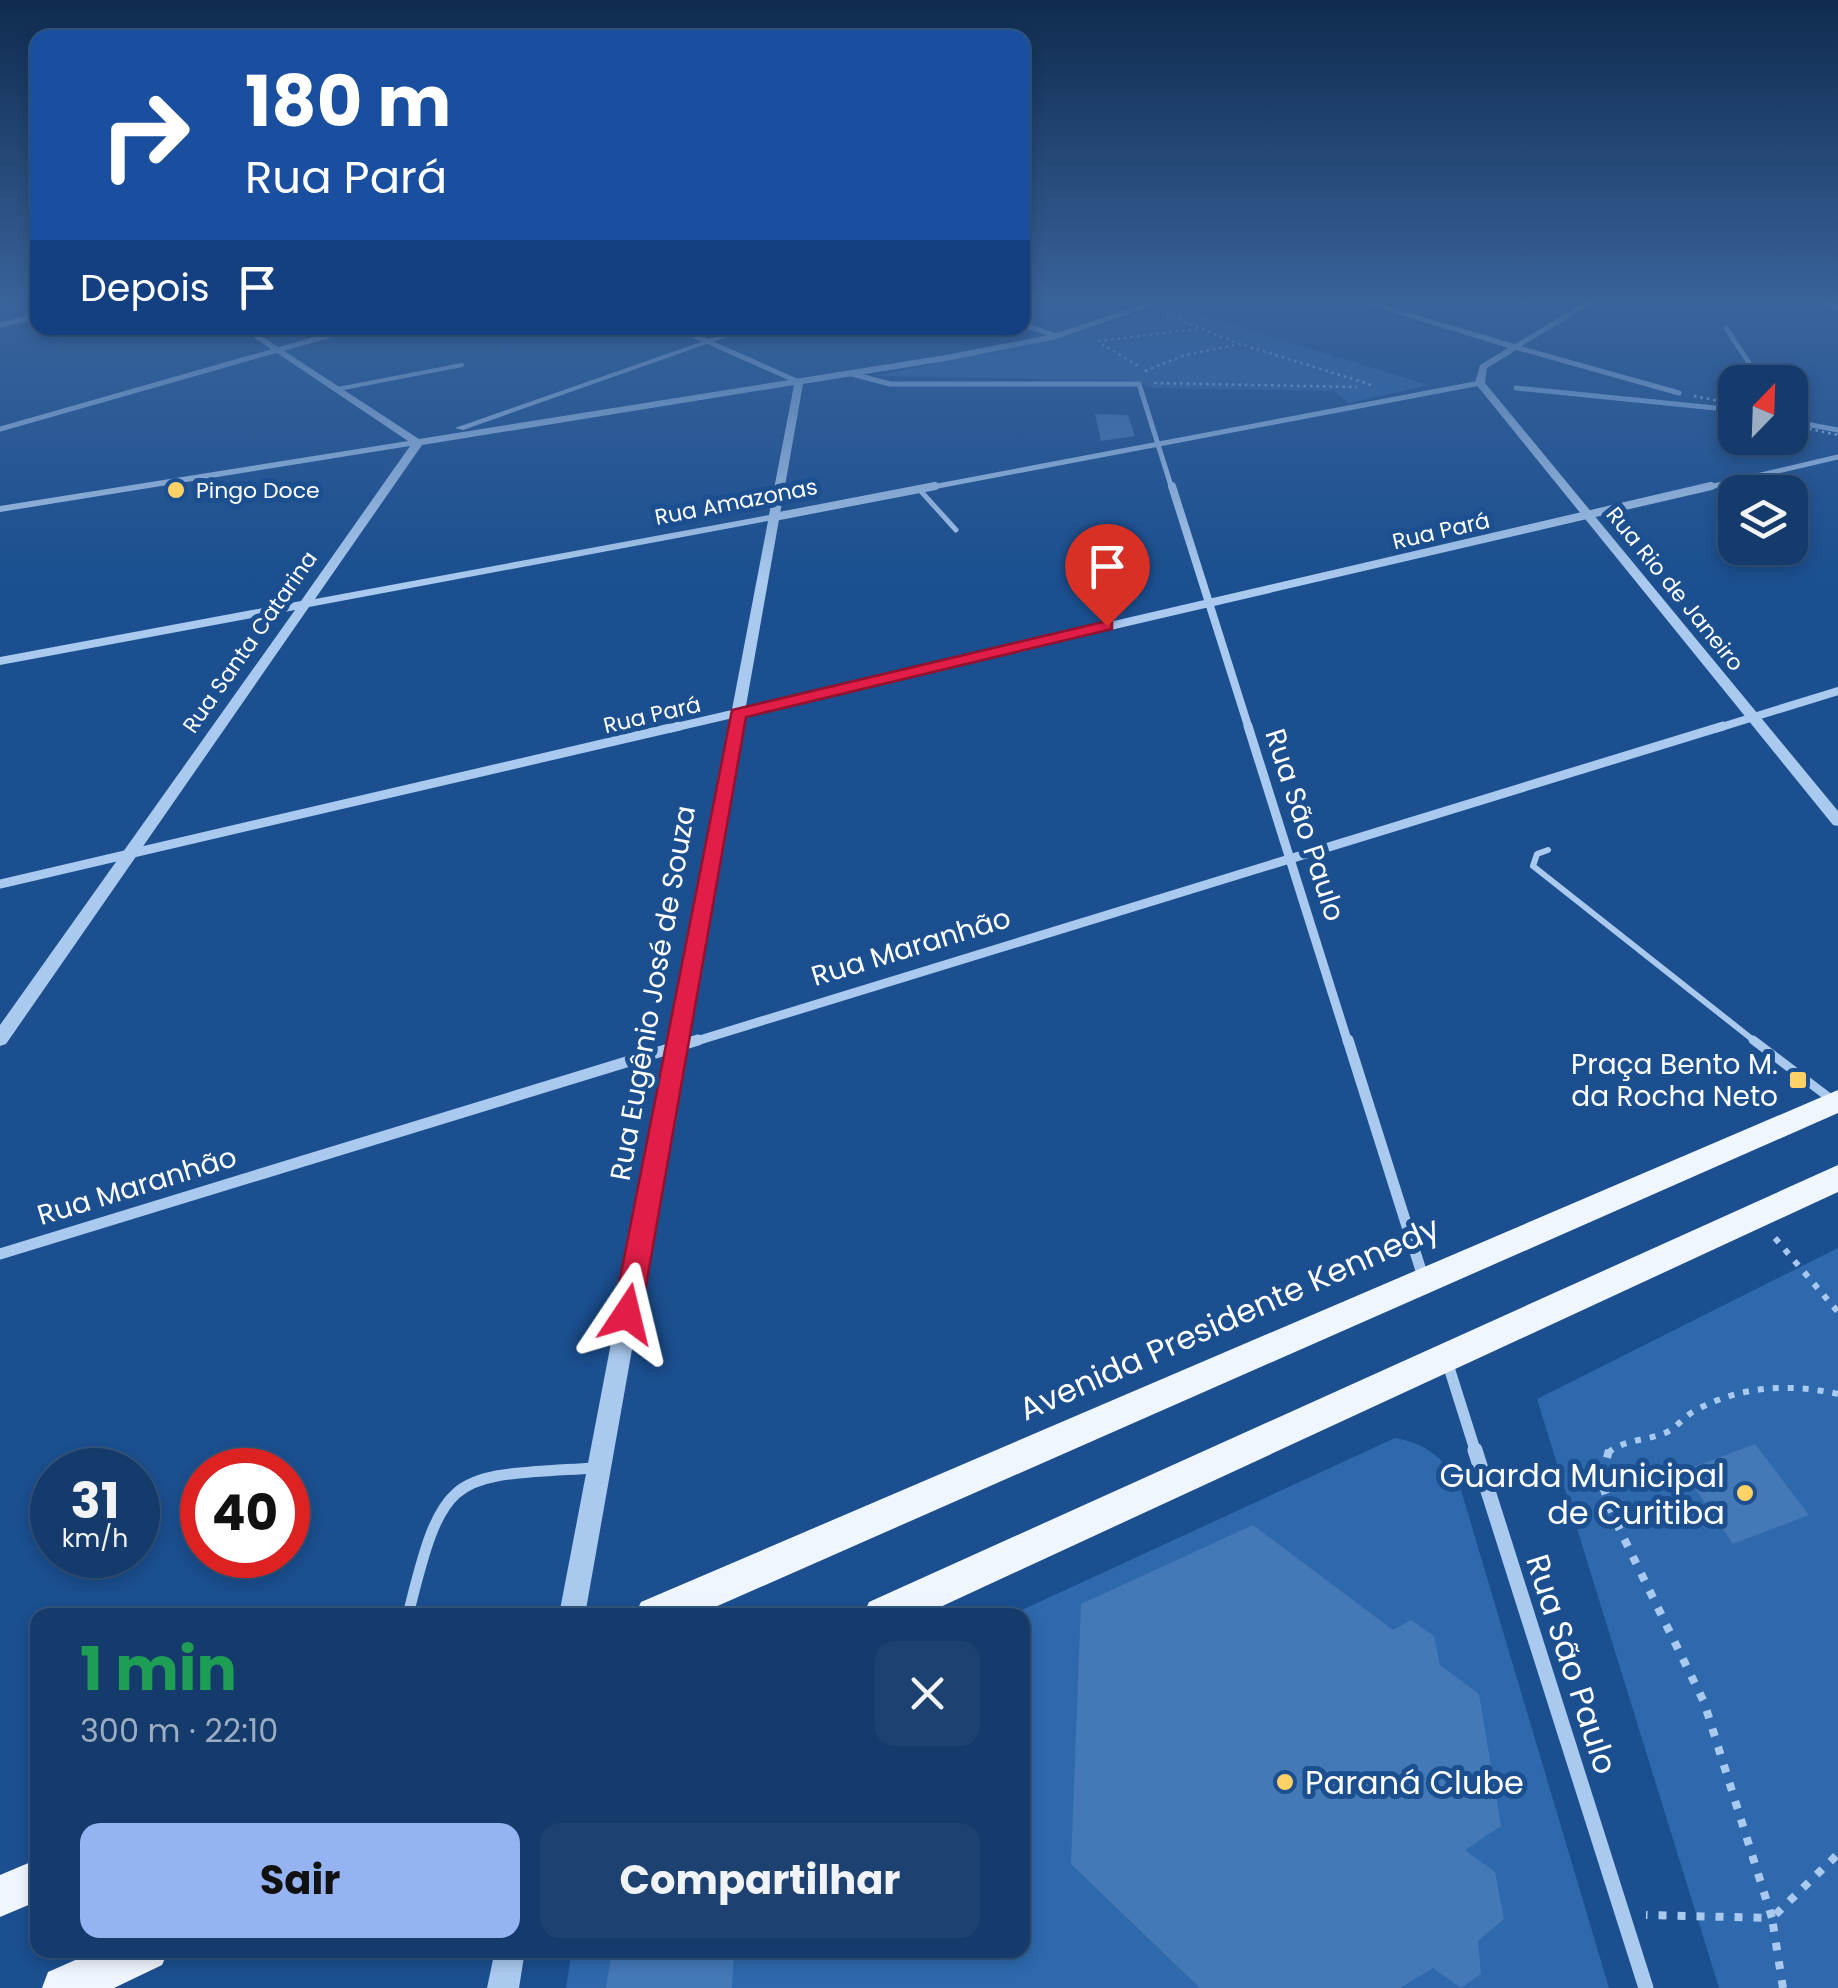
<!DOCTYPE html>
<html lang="pt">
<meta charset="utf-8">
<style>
body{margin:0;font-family:Poppins,sans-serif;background:#1d4271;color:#f1f3f6;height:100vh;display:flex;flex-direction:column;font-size:38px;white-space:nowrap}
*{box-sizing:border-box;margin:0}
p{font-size:32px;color:#9dadc1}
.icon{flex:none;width:55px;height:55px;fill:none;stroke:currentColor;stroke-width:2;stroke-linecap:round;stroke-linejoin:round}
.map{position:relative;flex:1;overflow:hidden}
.details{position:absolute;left:30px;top:1608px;width:1000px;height:350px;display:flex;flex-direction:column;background:#143b6b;border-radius:20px;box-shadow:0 5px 15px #0003,0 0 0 2px #33557e}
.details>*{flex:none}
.top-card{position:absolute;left:30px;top:30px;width:1000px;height:305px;border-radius:20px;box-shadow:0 5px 15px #0003,0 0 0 2px #33557e;background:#1a4fa0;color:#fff;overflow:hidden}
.needle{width:65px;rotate:23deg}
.fabs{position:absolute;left:1718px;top:365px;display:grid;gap:20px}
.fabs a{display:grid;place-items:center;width:90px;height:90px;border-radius:20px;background:#143b6b;box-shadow:0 5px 15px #0003,0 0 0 2px #33557e;font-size:50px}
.speed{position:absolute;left:30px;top:1448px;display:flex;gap:20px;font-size:50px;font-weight:700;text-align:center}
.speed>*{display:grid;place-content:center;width:130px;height:130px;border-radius:50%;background:#143b6b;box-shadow:0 5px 15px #0003,0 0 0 2px #33557e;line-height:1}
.speed small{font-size:25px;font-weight:400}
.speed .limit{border:15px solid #d22;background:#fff;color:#111}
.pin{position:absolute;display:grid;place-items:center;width:85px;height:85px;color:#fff;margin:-102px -42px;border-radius:50% 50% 50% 0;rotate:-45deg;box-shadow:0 0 10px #0007}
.pin .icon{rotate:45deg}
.me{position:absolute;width:110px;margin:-55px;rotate:10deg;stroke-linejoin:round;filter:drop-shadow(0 0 8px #0008)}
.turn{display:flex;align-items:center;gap:35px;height:210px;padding:0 50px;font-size:45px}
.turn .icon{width:130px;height:130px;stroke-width:2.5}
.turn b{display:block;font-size:70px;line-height:85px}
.then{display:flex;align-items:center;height:95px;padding:0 50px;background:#0003;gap:20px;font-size:38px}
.round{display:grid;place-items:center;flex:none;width:105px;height:105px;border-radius:20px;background:#1d4271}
.overview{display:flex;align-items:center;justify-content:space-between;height:170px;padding:0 50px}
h1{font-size:60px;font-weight:700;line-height:75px;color:#1e9e55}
.cta{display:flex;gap:20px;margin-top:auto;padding:20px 50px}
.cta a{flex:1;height:115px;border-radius:20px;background:#95b2f1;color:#111;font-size:40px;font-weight:700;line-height:115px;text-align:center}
.cta a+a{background:#1d4271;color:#f1f3f6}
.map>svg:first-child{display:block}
</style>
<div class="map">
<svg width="1838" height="1988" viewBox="0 0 1838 1988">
<rect width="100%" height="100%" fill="#1b4f8f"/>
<path fill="#2e69ad" d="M1169,305L1428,385L1349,403L1334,391L1153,388L1133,380L876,376L1073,334Z
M1838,1248V1988H1719L1537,1399Z
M1395,1438C1429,1444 1446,1460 1461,1490L1609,1988H566L572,1950H1022V1615H1011Z"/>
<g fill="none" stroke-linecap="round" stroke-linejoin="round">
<path stroke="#9cc4f0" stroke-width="5" d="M1726,328L1751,366L1754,382
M1516,388L1735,410
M1790,421L1838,430"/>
</g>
<path fill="#4478b7" d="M1095,414L1128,415L1135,436L1101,441Z
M1755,1444L1809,1515L1733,1544L1683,1471Z
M1253,1525L1393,1630L1411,1620L1434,1636L1440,1665L1479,1694L1501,1826L1465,1850L1495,1872L1504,1919L1478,1941L1481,1974L1461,1988L1433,1968L1400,1988H1200L1071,1864L1081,1604Z
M612,1950H734L732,1988H606Z"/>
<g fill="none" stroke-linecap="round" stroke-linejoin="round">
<path stroke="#a9c9ee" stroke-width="2.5" stroke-dasharray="2.5 4" stroke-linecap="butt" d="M1166,314L1237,343L1372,385
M1098,341L1199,329
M1102,344L1140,367
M1145,371L1182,356L1234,345
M1154,383L1357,387
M1694,396L1735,404
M1790,425L1838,435"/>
<path stroke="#a9c9ee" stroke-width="6" stroke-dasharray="6 9" stroke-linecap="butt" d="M1775,1238L1838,1312
M1608,1453C1624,1439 1645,1441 1665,1433C1677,1428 1684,1416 1696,1410C1741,1386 1789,1383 1838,1394"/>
<path stroke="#a9c9ee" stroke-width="8" stroke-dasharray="8 11" stroke-linecap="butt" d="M1609,1450L1601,1481L1614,1518L1704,1702L1772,1918L1646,1915
M1783,1988L1772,1918L1838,1854"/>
<path stroke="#a9c9ee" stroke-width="4" d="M338,389L462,365"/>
<path stroke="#a9c9ee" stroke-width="5" d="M918,488L956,530"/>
<path stroke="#a9c9ee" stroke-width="6" d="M1548,850L1537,854L1533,866L1757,1043"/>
<path stroke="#a9c9ee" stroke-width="9" d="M1753,1040L1831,1099"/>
<path stroke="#a9c9ee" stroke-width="11" d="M408,1615C444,1467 452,1477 594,1468"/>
<path stroke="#a9c9ee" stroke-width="5" d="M1825,304L1838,307
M1022,324L1056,336
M0,325L38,316
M677,328L799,382
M1515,347L1679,393
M1515,347L1587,304
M852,374L890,384H1139L1172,489
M0,429L355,328
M922,489L1480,383
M1701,489L1838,457"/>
<path stroke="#a9c9ee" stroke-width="8" d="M1172,486L1249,729
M774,517L935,486
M668,729L1711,486
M1715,729L1838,691"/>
<path stroke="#a9c9ee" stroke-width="9" d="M1248,726L1348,1043
M0,884L679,726
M690,1043L1723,726"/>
<path stroke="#a9c9ee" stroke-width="11" d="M1348,1040L1424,1280
M0,1254L698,1040
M1446,1358L1476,1453"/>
<path stroke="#a9c9ee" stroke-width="15" d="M1475,1450L1646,1988"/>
<path fill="#a9c9ee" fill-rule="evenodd" d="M1144,304H1157L1056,339L946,361L803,384L585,1615H559L768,521L309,607L6,1044L0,1046V1025L295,610L0,665V657L301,601L410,446L0,512V506L408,441L240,328H249L419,439L946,355L1054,334ZM794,385L769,515L315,599L422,445Z
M1366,304H1379L1518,345V349L1487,368L1485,383L1838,811V826L1833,825L1475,383L1480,365L1508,348Z
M741,328H752L463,430L455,428Z
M495,1950H525L519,1988H487Z"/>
<path fill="#f0f6ff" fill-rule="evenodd" d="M1838,1090V1113L697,1615H635L641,1602Z
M1838,1165V1192L923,1615H863L869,1602Z
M38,1859V1901L0,1917V1875Z
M98,1950H169L162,1965L114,1988H42L48,1972Z"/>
</g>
<linearGradient id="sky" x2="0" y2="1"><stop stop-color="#0f2b4f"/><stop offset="0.52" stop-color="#39639b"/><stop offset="1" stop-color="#39639b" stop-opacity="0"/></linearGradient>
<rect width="1838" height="582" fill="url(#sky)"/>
<path fill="#e11d48" stroke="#92132f" stroke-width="2.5" d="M1107,621L1112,622V629L746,717L641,1314L637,1324L627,1328L617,1324L613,1314L732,710Z"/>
<g fill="#ffd166" stroke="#1b4f8f" stroke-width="4">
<circle cx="176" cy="490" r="10"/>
<rect x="1788" y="1070" width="20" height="20" rx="5"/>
<circle cx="1745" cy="1493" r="10"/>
<circle cx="1285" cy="1782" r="10"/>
</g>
<g text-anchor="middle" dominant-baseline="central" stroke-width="10" stroke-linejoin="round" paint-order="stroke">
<g font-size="22" fill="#fff" stroke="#1b4f8f" text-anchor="start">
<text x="196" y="490">Pingo Doce</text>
</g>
<g font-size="22" fill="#fff" stroke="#1b4f8f">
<text transform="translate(736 502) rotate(-11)">Rua Amazonas</text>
<text transform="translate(1441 531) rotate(-13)">Rua Pará</text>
<text transform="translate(1675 589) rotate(51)">Rua Rio de Janeiro</text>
<text transform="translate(250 642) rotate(-55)">Rua Santa Catarina</text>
<text transform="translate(652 715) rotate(-13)">Rua Pará</text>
</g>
<g font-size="28" fill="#fff" stroke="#1b4f8f">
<text transform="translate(1305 825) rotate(72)">Rua São Paulo</text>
<text transform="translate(911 947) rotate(-17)">Rua Maranhão</text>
<text transform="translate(653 993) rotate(-80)">Rua Eugênio José de Souza</text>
<text transform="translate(137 1186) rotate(-17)">Rua Maranhão</text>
</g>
<g font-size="28" fill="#fff" stroke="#1b4f8f" text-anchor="end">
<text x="1778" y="1064">Praça Bento M.<tspan x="1778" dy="32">da Rocha Neto</tspan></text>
</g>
<g font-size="32" fill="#fff" stroke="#1b4f8f">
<text transform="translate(1229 1318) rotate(-24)">Avenida Presidente Kennedy</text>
<text transform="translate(1572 1664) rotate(72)">Rua São Paulo</text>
</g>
<g font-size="32" fill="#fff" stroke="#1b4f8f" text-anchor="end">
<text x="1725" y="1475">Guarda Municipal<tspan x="1725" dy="37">de Curitiba</tspan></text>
<text x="1305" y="1782" text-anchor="start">Paraná Clube</text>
</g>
</g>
</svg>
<div class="fabs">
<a><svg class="needle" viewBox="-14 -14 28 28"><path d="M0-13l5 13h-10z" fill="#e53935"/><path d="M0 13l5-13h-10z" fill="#9dadc1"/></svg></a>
<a><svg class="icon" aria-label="layers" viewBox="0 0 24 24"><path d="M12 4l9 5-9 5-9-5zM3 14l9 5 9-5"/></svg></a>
</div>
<div class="speed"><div>31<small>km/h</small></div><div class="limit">40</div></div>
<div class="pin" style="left:1107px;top:626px;background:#d93025"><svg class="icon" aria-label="arrive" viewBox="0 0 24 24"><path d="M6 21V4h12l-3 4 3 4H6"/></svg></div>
<svg class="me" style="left:627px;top:1314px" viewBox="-20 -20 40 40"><path d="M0-17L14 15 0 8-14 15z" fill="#e11d48" stroke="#fff" stroke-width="4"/></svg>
<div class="top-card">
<div class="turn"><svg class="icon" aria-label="right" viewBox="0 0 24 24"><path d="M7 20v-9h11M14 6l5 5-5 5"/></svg><div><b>180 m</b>Rua Pará</div></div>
<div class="then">Depois<svg class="icon" aria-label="arrive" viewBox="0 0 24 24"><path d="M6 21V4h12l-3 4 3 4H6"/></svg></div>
</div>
<section class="details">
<div class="overview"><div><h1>1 min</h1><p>300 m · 22:10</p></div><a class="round"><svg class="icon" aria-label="close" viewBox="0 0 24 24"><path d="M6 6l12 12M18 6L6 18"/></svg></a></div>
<div class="cta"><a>Sair</a><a>Compartilhar</a></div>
</section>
</div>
